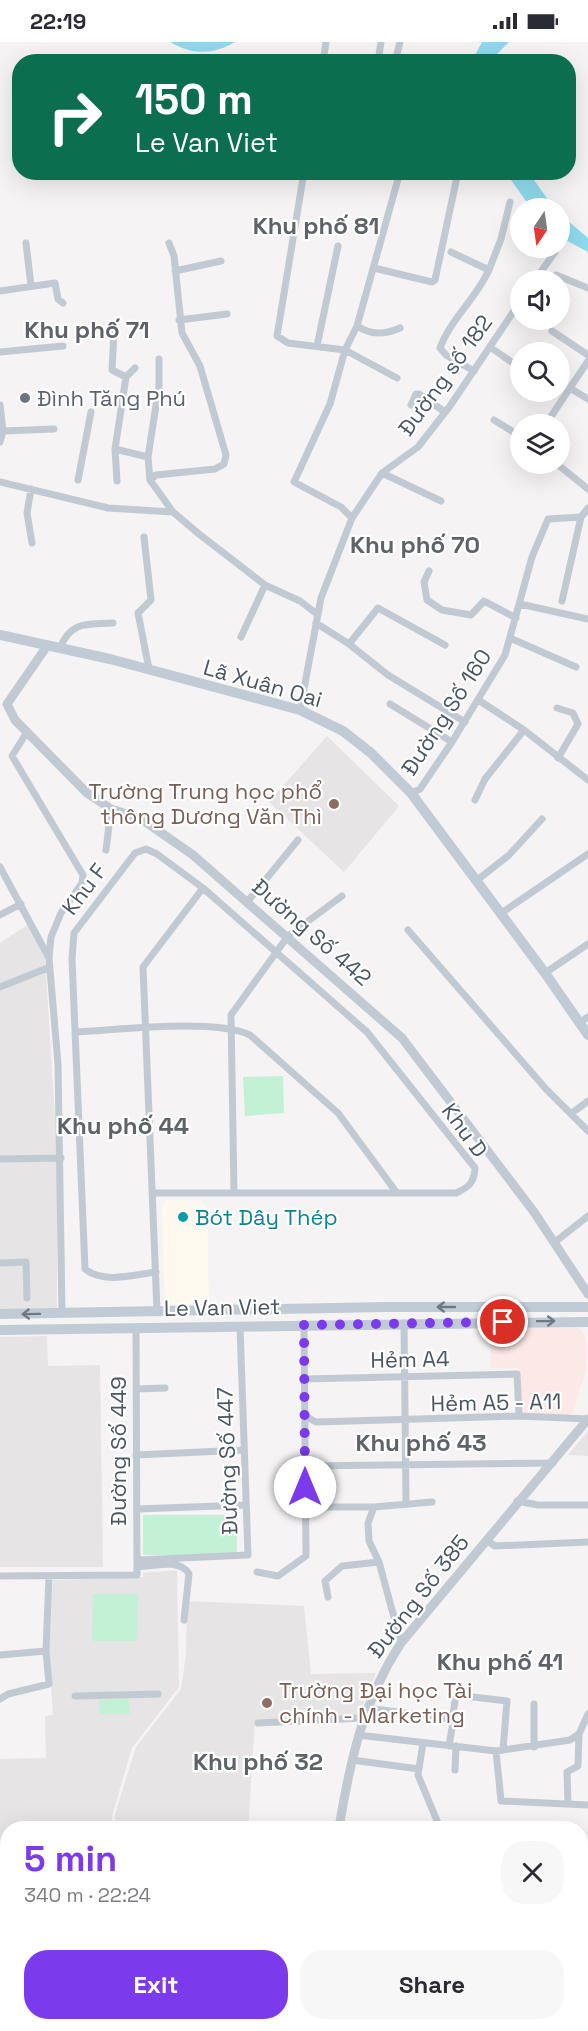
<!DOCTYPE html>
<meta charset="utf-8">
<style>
body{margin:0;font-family:"Space Grotesk",sans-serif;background:#f7f7f7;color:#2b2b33;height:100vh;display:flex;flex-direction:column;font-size:22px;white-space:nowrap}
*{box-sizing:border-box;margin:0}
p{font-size:20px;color:#7c7c81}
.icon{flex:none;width:33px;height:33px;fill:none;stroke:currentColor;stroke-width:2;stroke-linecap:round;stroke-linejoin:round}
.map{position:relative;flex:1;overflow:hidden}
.side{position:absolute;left:0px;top:1779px;width:588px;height:210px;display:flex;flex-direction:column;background:#fff;border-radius:24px 24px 0 0;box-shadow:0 6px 24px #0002}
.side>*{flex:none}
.top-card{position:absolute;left:12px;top:12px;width:564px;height:126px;border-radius:24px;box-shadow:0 6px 24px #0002;background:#0b6e4f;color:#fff;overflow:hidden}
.needle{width:39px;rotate:193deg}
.tools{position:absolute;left:510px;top:156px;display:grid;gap:12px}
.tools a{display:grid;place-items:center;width:60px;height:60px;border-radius:50%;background:#fff;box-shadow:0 6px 24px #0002;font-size:30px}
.pin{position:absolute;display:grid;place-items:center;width:51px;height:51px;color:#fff;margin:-26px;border:3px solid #fff;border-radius:50%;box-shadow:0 2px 6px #0007}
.me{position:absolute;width:66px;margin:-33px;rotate:0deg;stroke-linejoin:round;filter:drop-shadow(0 0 4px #0008)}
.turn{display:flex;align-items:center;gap:21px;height:126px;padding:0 24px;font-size:27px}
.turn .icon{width:78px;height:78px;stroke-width:2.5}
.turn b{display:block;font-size:42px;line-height:51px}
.round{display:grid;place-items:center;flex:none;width:63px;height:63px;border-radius:24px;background:#f7f7f7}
.summary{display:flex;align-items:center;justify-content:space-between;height:102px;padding:0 24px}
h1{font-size:36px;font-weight:600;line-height:45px;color:#7c3aed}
.button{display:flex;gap:12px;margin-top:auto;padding:12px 24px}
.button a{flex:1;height:69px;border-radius:24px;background:#7c3aed;color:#fff;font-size:24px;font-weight:600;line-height:69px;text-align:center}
.button a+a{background:#f7f7f7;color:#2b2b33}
.status{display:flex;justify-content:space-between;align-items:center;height:42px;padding:0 30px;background:#fff;direction:ltr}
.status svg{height:16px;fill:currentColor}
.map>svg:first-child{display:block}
</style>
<div class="status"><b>22:19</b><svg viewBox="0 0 49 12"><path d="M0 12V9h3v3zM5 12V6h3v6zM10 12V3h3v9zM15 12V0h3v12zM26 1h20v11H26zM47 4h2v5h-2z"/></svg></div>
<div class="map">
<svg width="588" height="1989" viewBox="0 0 588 1989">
<rect width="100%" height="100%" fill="#f5f3f3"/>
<path fill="#fdf9ef" d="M166,1158H201L207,1163L209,1262H165L162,1164Z"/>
<path fill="#e6e4e5" d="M327,694L399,764L344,830L269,760Z
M27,883L42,901L45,915L57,1109V1271L0,1273V901Z
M47,1294L48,1324L100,1323L103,1525H0V1295Z
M588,1389V1414L568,1413Z
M177,1528L179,1645L132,1706L112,1774L113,1786H8L7,1809L0,1798V1717L46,1716L45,1674L53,1673L49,1610L53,1538L143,1535V1531Z
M187,1559L304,1564L311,1632L376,1631L358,1675L255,1680L248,1786H116L115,1772L136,1705L181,1647L186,1612Z"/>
<path fill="#fce8e6" d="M490,1286H579L586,1297V1328L572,1372L520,1371L519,1326H491Z"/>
<path fill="#c3f1d5" d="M283,1034L284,1071L245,1074L243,1035Z
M143,1473H237V1513H143Z
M93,1552H138L137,1599H92Z
M129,1657L130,1672H99V1658Z"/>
<path fill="#90daee" d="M170,0H235C213,13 192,13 170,0Z
M482,0H509L490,19H472Z
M506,131H529L554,166H531Z
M560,172L588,196V210L560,195Z"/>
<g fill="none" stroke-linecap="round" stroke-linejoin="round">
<path stroke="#c1cad2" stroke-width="7" d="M323,20L326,0
M378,20L381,0
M395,20L400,0
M304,130L277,294L288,301L345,308L330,362L294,440L341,465L352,476
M26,201L31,244
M169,201L174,214L182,291L200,324L226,413L224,422L215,427L156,433L150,438L173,470L199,492L265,543L300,559L317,572
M451,210L489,228C475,258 450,278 440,306L446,313L474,329
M374,226L432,240L435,238L458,130
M489,228L501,197L510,160
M175,229L221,219
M556,233L588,246
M535,238L555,210
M0,249L55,241L58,257L63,261
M179,278L227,272
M357,284C371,293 384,293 400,286
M552,289L588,313
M114,290L112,328L126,335
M317,304L338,204
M490,305L520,326
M0,310L63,304
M135,326L126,335L115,407L148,415
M397,336L345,308L357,284L400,130
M570,346L588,357
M0,363L3,389L0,400
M411,363L416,352H419L445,370
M494,378L520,394
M546,382L588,319
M3,389L54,387
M115,407L117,439
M557,422L588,447
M382,431L441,459
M78,438L91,370
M150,438L148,415L159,344V317
M0,440L108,466L173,470
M31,447L27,471L32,501
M144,495L151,558L138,571L149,627
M429,529L424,540L427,558L442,568L471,573L484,559L516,576
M562,559L581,475
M520,562L588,577
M316,581L349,602L388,633L465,680
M241,595L265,543
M510,596L576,625
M349,602L378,566L445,603
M60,606C71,578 88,583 113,581
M480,659L524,688L588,738
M390,662L452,700
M557,666L573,671L578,682L558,716
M300,668L321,556L352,476L382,431L418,405L450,364L520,260
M27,690L12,714L83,833L82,841L61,871L51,895L49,916L58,1022L62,1271
M411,751L420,747L452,700L505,613L532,515L548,477L581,475L588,466
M475,758L485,737L524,688
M106,808L111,767
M0,825L49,916
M476,839L509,813L542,777
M248,859L298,798
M500,872L588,812
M0,873L21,862
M408,888L546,1047L588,1089
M545,931L588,902
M0,945L50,925
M580,980L588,975
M75,990C118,988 214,976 250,993L338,1071L397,1151
M572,1071L588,1059
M0,1117L61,1116
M234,1150L231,973L288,894L342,854
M153,1151H456C469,1145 474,1141 475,1126L367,990L203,846L157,812L146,807L135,811L74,891L72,917L85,1227C104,1242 133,1233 156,1230
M555,1200L588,1174
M0,1221L26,1220L27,1256
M157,1269L143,925L203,846
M404,1281L406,1460
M305,1337L517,1332L519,1374
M136,1347L165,1346
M305,1374L316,1380L519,1374L588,1377
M136,1413L244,1408
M305,1424L553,1421
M517,1459L538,1463H588
M305,1465H374
M137,1467L246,1463
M486,1498L495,1504L588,1500
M137,1518L248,1513L240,1284
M137,1525C153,1524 180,1516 189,1532L184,1578
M257,1530L278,1534L306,1514L304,1283
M0,1534L137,1533L136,1286
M328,1555L325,1539L342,1524L379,1520
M401,1601L379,1520L369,1499L368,1481L374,1465L432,1460
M0,1613L46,1609
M75,1654L158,1652
M0,1657L8,1652L49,1642L46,1609L49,1534
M367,1666L451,1677L453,1680L449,1704
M452,1678L456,1653L507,1659L503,1708
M258,1681L363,1676
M358,1693L496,1709L570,1698L579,1692L588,1672
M423,1701L418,1733L440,1786
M534,1705V1662
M496,1709L501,1759L588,1763
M352,1718L419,1727
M455,1728L456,1704
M568,1762L567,1730L578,1724L579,1692
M0,1822L8,1831
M0,1899L8,1889
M0,1917L8,1910
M580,1924L588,1912
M274,1982L278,1984L279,1989
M507,1982L526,1987L535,1982"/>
<path stroke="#c1cad2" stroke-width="9" d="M47,604L7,662L15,678L87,751L111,767L140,776L193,813L402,996L534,1170L588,1252
M339,1786C350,1719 363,1659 401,1601L588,1377"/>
<path stroke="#c1cbd6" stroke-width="10" d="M0,593L110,617L300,668L343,689L371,711L411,751L545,931L588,993
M0,1272L385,1265H588
M0,1288L588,1280"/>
</g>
<defs><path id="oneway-shaft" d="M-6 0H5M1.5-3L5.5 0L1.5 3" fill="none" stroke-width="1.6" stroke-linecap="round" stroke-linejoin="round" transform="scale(1.5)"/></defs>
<g stroke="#6e7984">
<use href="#oneway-shaft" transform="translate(446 1265) rotate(180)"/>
<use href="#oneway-shaft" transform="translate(31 1272) rotate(179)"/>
<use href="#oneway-shaft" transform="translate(546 1279) rotate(-1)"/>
</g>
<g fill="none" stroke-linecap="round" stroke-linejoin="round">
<path stroke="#7c3aed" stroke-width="10" stroke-dasharray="0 18" d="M305,1445L304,1283L503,1280"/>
</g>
<circle fill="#6b7280" stroke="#fff" stroke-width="2" cx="25" cy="356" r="6"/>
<g fill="#8d6e63" stroke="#fff" stroke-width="2">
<circle cx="334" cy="762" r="6"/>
<circle cx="267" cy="1661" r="6"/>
</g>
<circle fill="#0f9aa8" stroke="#fff" stroke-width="2" cx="183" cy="1175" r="6"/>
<g text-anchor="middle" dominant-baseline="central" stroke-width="4.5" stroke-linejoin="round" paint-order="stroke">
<g font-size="22" fill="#4a5661" stroke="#fff">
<text transform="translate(445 333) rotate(-54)">Đường số 182</text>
<text transform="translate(263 641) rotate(16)">Lã Xuân Oai</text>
<text transform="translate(446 670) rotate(-57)">Đường Số 160</text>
<text transform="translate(84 847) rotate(-53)">Khu F</text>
<text transform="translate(312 890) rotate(41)">Đường Số 442</text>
<text transform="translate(465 1088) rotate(54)">Khu D</text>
<text transform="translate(222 1265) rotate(-1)">Le Van Viet</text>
<text transform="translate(410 1317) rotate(-1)">Hẻm A4</text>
<text transform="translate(496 1360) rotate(-1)">Hẻm A5 - A11</text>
<text transform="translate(118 1409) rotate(-90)">Đường Số 449</text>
<text transform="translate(227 1419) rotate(-92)">Đường Số 447</text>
<text transform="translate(418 1554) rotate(-52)">Đường Số 385</text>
</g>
<g font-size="22" fill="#5b616d" stroke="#fff" text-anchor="start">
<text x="37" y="356">Đình Tăng Phú</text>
</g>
<g font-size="22" fill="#785e54" stroke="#fff" text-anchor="end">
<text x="322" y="749">Trường Trung học phổ<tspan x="322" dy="25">thông Dương Văn Thì</tspan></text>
<text x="279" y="1648" text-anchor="start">Trường Đại học Tài<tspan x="279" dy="25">chính - Marketing</tspan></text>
</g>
<g font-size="22" fill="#0d838f" stroke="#fff" text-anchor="start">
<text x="195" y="1175">Bót Dây Thép</text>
</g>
<g font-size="24" font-weight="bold" fill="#5f6368" stroke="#fff">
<text x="316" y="183">Khu phố 81</text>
<text x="87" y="287">Khu phố 71</text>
<text x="415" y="502">Khu phố 70</text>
<text x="123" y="1083">Khu phố 44</text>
<text x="421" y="1400">Khu phố 43</text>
<text x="500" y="1619">Khu phố 41</text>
<text x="258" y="1719">Khu phố 32</text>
</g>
</g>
</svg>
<div class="tools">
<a><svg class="needle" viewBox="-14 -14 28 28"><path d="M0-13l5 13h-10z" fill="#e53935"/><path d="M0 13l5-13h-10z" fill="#7c7c81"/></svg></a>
<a><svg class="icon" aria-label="sound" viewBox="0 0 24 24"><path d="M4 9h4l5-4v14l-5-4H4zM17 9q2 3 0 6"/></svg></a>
<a><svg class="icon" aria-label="search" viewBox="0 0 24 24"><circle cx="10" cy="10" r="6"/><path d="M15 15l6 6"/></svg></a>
<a><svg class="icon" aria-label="layers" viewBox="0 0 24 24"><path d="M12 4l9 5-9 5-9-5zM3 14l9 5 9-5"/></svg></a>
</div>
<div class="pin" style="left:503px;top:1280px;background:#d93025"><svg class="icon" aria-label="arrive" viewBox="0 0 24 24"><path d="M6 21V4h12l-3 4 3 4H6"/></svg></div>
<svg class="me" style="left:305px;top:1445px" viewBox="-20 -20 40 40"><circle r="19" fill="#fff"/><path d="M0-13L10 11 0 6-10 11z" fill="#7c3aed"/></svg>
<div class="top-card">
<div class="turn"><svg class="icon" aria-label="right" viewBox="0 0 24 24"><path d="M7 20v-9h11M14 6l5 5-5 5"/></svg><div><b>150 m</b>Le Van Viet</div></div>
</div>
<section class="side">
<div class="summary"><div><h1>5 min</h1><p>340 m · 22:24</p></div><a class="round"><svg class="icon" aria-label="close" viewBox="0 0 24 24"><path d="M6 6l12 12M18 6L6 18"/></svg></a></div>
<div class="button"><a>Exit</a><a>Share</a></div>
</section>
</div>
